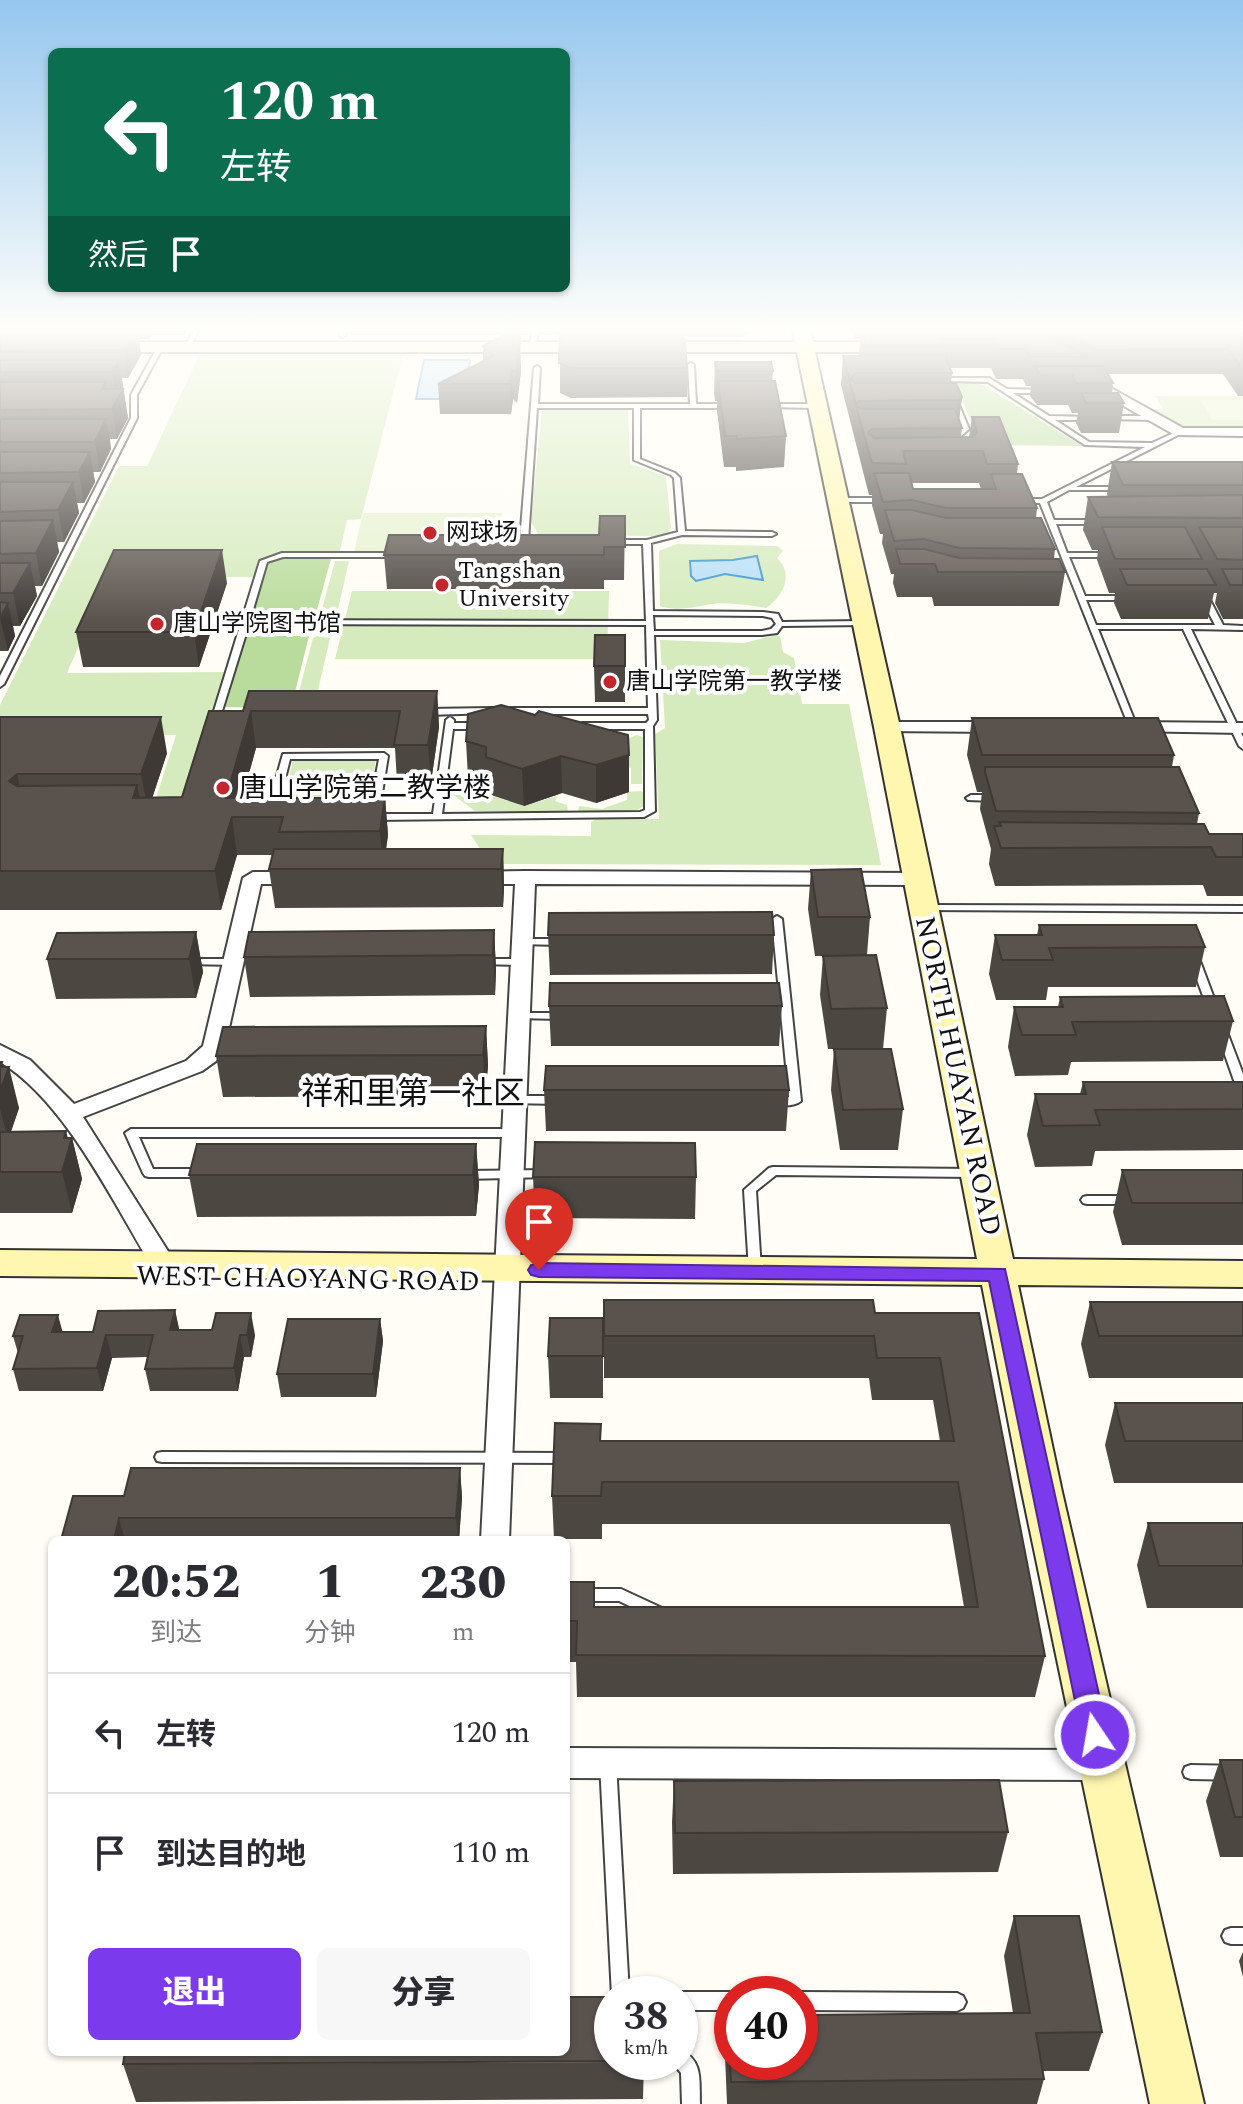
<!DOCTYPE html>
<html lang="zh">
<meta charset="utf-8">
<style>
body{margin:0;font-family:Spectral,"Noto Sans SC",serif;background:#f7f7f7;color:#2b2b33;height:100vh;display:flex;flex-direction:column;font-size:30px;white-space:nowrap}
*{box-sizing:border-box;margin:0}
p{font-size:26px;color:#7c7c81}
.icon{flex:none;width:44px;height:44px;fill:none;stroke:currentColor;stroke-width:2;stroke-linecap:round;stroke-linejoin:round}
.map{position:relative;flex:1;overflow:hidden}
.panel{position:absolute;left:48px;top:1536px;width:522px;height:520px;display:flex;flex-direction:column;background:#fff;border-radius:12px;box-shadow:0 2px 6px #0004}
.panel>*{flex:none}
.top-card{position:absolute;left:48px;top:48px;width:522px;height:244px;border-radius:12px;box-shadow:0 2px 6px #0004;background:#0b6e4f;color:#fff;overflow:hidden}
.speed{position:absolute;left:594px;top:1976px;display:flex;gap:16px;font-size:40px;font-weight:700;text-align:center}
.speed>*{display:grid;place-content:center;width:104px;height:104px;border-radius:50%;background:#fff;box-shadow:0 2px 6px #0004;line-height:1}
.speed small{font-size:20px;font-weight:400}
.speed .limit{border:12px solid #d22;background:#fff;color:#111}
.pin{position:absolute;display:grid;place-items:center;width:68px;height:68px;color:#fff;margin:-82px -34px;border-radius:50% 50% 50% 0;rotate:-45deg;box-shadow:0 0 8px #0007}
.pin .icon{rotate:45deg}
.me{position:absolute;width:88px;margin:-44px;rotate:348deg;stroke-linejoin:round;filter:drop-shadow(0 0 6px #0008)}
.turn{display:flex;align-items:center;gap:28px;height:168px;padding:0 40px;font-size:36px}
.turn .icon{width:104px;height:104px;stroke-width:2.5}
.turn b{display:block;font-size:56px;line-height:68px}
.then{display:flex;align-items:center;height:76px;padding:0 40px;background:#0003;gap:16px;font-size:30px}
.eta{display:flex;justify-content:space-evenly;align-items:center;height:136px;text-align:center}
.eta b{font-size:48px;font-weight:800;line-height:56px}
.action{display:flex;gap:16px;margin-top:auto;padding:16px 40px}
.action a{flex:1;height:92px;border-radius:12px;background:#7c3aed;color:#fff;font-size:32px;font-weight:800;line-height:92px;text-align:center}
.action a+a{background:#f7f7f7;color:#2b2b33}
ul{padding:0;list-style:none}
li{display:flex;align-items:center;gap:24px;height:120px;padding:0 40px;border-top:2px solid #e1e1e2}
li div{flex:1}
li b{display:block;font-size:30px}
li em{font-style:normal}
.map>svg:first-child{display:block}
</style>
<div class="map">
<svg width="1243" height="2104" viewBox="0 0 1243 2104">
<rect width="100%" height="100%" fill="#fffdf5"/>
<path fill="#d5ebbd" d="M200,354H403L361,519L347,520L339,555H282L259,577H109L67,673L230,672L185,811H152L176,735L0,736V705L119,466H147Z
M1155,396H1243V427L1179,426L1149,409H1163Z
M542,408H628L630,464L666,476L671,528L667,533L655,536L539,535L531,522Z
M677,544L777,546L783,551L777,558C795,575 782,597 766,608C747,605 725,601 706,605C691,608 675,611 660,606L659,551Z
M335,561H349L338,609H322Z
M352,591H609L607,659H335Z
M776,635L780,636L783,652L794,658L802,704H849L881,865L490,864L471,835L591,836V822L596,819H659L655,734L665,728L660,640L744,643Z
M317,636L330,638L316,699H297L313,638Z
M636,735L643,737L642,784H631V768L589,758Z
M376,759L367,812H281L293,760Z
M466,787L523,806L558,796L555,801L567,805L568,812L475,811L452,794V790Z
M641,791L644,793L645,805L634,812L578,811L579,806L602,809L627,800V792Z"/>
<path fill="#b9dc9c" d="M968,382L983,385L1082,446L980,445L956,384Z
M332,555L317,610H249L264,561L272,557Z
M241,636H309L293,700L286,708L220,707Z"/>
<path fill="#e6f2cf" d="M1200,400H1243V420H1212Z
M363,513H502L499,552H354Z"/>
<path fill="#b9e0f7" stroke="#3f96cf" stroke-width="2" d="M424,360H470L464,399H416Z
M757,556L763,580L725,574L696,581L691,576L690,561L733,560Z"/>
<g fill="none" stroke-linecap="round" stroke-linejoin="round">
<g stroke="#444" stroke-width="4">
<path id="lane" d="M194,328H200L189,348H185Z
M342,328H348L345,335L342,337L339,335Z
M532,328H538L536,347L533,349L530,347Z
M158,346L163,347L137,395V418L4,684L0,687V676L131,418V395Z
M691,363L694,365L696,404H729L732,406L729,408H640V459L675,473L680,478L685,531L772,532L776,534L772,536L682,535L651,543L653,611L763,612L778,614L782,622L863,621H866V625L782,626L777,633L762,635H654L657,720L653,726L655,811L644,817L374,820L369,817L373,814L369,812L379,759H290L277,811L275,813H269L267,811L283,754L384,753L388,756L379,812L377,814H433L446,720L450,717L454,720V723H480L484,726L480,729H453L442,814L640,812L645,810V729H582L578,726L582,723H646L649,720L648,714H510L506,711L510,708H648L646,625L249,624L218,724L214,727L210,724L260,561L282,553H399L403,555L399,557H283L267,562L250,620L646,621L643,544H613L609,542L613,540H647L678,532L674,478L671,475L634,460V408H537L528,541L522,549L515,547L520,541L534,368L537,366L540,368L538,404H690L688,365ZM653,615L763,616L772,618L776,624L771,629L762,631H654Z
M946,378H989L1007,389L1047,390V392L1045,393H1013L1049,416L1092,417V419L1090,420H1055L1089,442L1152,443L1178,431H1182V433L1076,487H1122L1124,488V490H1069L1047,502L1054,520H1098L1102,522L1098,524H1056L1067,553H1111L1115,555L1111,557H1069L1085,596H1129L1133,598L1129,600H1086L1096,625H1215L1201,598L1205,596L1209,598L1223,625L1243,626V630L1191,629L1243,737V749L1239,746L1183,629H1098L1137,727L1133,730L1130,729L1040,503H1022L1018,501L1022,499H1042L1145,447L1085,445L988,382L944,381L943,380Z
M954,398L957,400L969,429L961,436L963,444L960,446L957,444L954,435L962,428L951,400Z
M766,404H817L820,406L817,408L764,407V405Z
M1107,416H1156L1159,418L1156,420L1105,419V417Z
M834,498H884L888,500L884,502H837L833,500Z
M493,708L496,709V713L426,715L422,712L426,709Z
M971,795H993L998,798L993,801L968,800L966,798Z
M924,905L1243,906V912L920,910L919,908L920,906Z
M777,916L782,919L801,1101C794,1107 775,1107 768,1101L774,1097H789L772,919Z
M521,939H561L566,942L561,945L517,944L516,942L517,940Z
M1195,958L1200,961L1218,1009L1217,1011L1213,1012L1208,1009L1190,961Z
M186,959H237L242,962L237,965L182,964L181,962L182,960Z
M482,959H520L525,962L520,965L478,964L477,962Z
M518,1013H561L566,1016L561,1019L514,1018L513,1016Z
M1222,1029L1227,1032L1243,1074V1093L1237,1089L1217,1032Z
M514,1096H557L563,1100L557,1104L510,1103L508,1100Z
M131,1129H511L517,1133L511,1137H139L153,1169H202L206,1170L208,1173L206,1176L202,1177H149L145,1176L143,1173L125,1133Z
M773,1167L973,1169L977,1170L979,1173L977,1176L973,1177L776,1175L756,1191L761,1270L759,1273H751L749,1270L744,1190L769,1168Z
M546,1170L550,1171L552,1174L550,1177L463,1179L459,1178L457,1175L459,1172L463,1171Z
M1087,1196H1130L1134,1197L1136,1200L1134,1203L1130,1204H1087L1083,1203L1081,1200L1083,1197Z
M162,1452L566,1453L571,1454L573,1458L571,1462L566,1463L162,1462L157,1461L155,1457L157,1453Z
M566,1589H621L662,1608L664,1613L662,1618L657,1619L619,1601H566Z
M608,1756L614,1758L616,1763L629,1994H612V1996L600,1763L602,1758Z
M1191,1765L1243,1766V1780L1191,1779L1185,1777L1183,1772L1185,1767Z
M1231,1928H1243V1944H1231L1225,1942L1222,1936L1225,1930Z
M680,1992H732L736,1994H732V2010H680V1994H676Z
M800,1992L957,1993L963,1996L966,2002L963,2008L957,2011L800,2010V1994H796Z
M680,2050C704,2060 699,2082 700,2104H682L681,2073L672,2062H680Z"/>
</g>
<g stroke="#444" stroke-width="4">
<path id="street" d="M1092,382H1100L1183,428H1243V436L1175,435L1092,388Z
M887,722H998L1007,727L998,732L881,731L878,727Z
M1132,722L1243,723V733L1126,731L1123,727Z
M525,871L917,873L927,879L917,885L535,884L509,1540H481L515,884H474L464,878L474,872Z
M253,872H300L310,878L300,884H261L225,1046L216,1061L202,1071L83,1117L178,1267L174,1273L165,1276L156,1273C116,1208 66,1101 0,1062V1045L30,1060L74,1104L186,1061L203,1046L243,878Z
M566,1748L1102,1750L1113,1755L1118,1765L1113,1775L1102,1780L566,1778Z"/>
</g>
<g stroke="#333" stroke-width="4">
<path id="secondary" d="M792,328H810L813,342H904L913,347L904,352H815L900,727L1013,1259L1243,1261V1287L1018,1285L1062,1492L1204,2104H1150L1022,1492L982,1285L0,1276V1250L977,1259L874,727L797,352H98L89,347L98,342H795Z"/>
</g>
<use href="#lane" fill="#fff" fill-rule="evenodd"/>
<use href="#street" fill="#fff" fill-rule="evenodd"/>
<use href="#secondary" fill="#fff6b0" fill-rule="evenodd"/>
</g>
<path fill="#4d4742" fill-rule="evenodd" d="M0,328H191L185,335H152L150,339H139L141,355L128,378H122L128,418L117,439H110L111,449L100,472H93L95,482L84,503H77L79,513L64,542H57L59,552L42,586H35L37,596L20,626H13L15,636L8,651H0Z
M203,328H339L338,330H245Z
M349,328H530L528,335H519L521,371L517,403L513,399L511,414H440L438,384L483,361V346L505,335H350Z
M539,328H762L741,337H685L687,368V397L571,398L560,393V335H540Z
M831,328H1243V396H1238L1223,374H1108L1113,383L1112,393L1124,403L1119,433H1081L1076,423L1078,413H1072L1068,405H1037L1030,396L1031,386H1026L1023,379H996L991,368H950L952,373L951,383L962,397L959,420L962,428L961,437H969L972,417L1018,464L1017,474L1037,508L1036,518L1055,549L1054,559L1065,572L1059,606H934L932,597H897L893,583L894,574H891L882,543L883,534H880L872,505V495H869L841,385L843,356H859L860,339H854L852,330H831ZM912,483H979L981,489H913Z
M715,362L773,371L772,381L786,436L784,467L736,471V467H724L717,411V401H715L714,392Z
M1112,462H1243V619H1223L1215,603L1217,593H1214L1208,619H1121L1114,603L1115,593H1109L1097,560L1098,550H1092L1083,530L1088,497H1108L1107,494Z
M625,516L624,580H604V589H387L384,555L599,535Z
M227,583L199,667H83L76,632Z
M625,635V702H595L594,666Z
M437,691L439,727L431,782H397L395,748H256L242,798H385L388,835L386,849H503L504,887L503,907L275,908L269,869L273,855H237L221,910H0V717L167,753L152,798L182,797L243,711Z
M535,715L629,792L596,803L562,793L524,806L488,794L487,784L468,778L466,741Z
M972,718L1174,755L1172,767L1199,813L1197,824L1209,834H1243V896H1207L1203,885L995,886L989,864L991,849L980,809L982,792H977L967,755Z
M811,870L870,917L867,955L887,1008L883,1049H828L820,995L823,956H815L808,909Z
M1039,925L1205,947L1196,987H1048L1046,1000H996L989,974L995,935H1037Z
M494,930L496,969L495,995L250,997L244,957Z
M196,932L203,972L196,998L56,999L47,959Z
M548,935H774L772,974L550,975Z
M1060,997L1233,1021L1223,1061L1071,1062L1068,1075L1015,1076L1008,1047L1014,1007H1058Z
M549,1006H782L779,1046H551Z
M486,1026L488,1066L485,1096L223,1097L216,1056Z
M834,1049L903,1109L898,1150H840L831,1090Z
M0,1062L4,1067L19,1108L11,1132L72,1138L82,1179L72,1213H0Z
M1083,1082H1243V1150L1095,1151L1092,1166L1035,1167L1027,1135L1035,1094H1080Z
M544,1090H789L786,1131H546Z
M476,1144L479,1185L476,1216L197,1217L189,1175Z
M1122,1170H1243V1245H1122L1113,1212Z
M533,1177H696L695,1219L535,1218Z
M604,1300L875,1313H979L1045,1656L1035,1697H577L576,1662H566V1582L594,1607H964L950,1524H602V1539H554L552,1496L601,1441H940L933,1400H872L869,1378H604Z
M1090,1302H1243V1378H1089L1081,1344Z
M175,1310L179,1330L255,1335L251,1357H244L238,1391H150L145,1369L147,1357L112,1358L103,1391H19L13,1369L18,1353L13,1336L62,1332H93Z
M603,1318V1398H550L548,1356Z
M380,1319L383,1341L376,1397H281L277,1374Z
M1115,1403H1243V1483H1114L1105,1445Z
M460,1468L462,1498L459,1540H61L124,1496Z
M1148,1523H1243V1608H1147L1137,1565Z
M1220,1760H1243V1857H1220L1206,1801Z
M674,1781L1008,1832L998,1872L673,1874L672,1822Z
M566,1785L569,1826L568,1883H566Z
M1014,1916L1102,2032L1089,2071H1043L1044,2079L1037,2104H727L725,2055L727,2016L1013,2013L1004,1956Z
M1243,1952V1977L1239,1961Z
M612,2062H644L643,2099L136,2102L123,2064Z"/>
<path fill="#3f3936" d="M137,328L141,355L128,378L124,350Z
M148,328H151L152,335L150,339Z
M184,328H191L185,335Z
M742,328H762L741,337Z
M520,342L521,371L517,403L516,373Z
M118,360L123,388L116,401L112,372Z
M512,370L513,399L511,414L510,384Z
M123,389L128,418L117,439L112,409Z
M962,397L958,427L955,428L958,400Z
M106,419L111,449L100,472L95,442Z
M90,452L95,482L84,503L79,472Z
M73,482L79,513L64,542L58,510Z
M53,520L59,552L42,586L36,553Z
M222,550L227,583L199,667L194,632Z
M30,563L37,596L20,626L13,593Z
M8,603L15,636L8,651L0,618Z
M437,691L439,727L431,782L428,745Z
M251,711L256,748L237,817H232L237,855L221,910L215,871L226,798Z
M161,717L167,753L148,811L141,774Z
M629,755V792L596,803V765Z
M561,756L562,793L524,806L522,769Z
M17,774L25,811L9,781Z
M137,785L144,822L133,798Z
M385,798L388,835L383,870L380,831Z
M503,849L504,887L503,907L501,869Z
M494,930L496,969L495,995L493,955Z
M196,932L203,972L196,998L189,959Z
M486,1026L488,1066L485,1096L483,1055Z
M2,1062L6,1075L9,1067L19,1108L8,1139L0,1109V1067Z
M66,1131L70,1146L72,1138L82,1179L72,1213L62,1172L64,1138Z
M476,1144L479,1185L476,1216L473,1175Z
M175,1310L180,1333L170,1330Z
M251,1313L255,1335L251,1357L247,1335Z
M58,1315L64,1337L52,1332Z
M380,1319L383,1341L376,1397L373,1374Z
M106,1335L112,1358L103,1391L97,1368Z
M240,1335L244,1357L238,1391L234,1368Z
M460,1468L462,1498L459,1540H458L456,1518Z
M119,1518L125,1540H114Z
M568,1785L569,1826L568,1883L567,1842Z"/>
<path fill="#5a524d" stroke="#3f3936" stroke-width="2" d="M0,328H136L124,350L0,351Z
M519,328L520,342L516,373L512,370L510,384H438L494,356L483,346Z
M560,328H684L687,368H570L559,363Z
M861,328H1035L1087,357H1030L1026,349H999L994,339H941L944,346H866Z
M1064,332H1243V370L1228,349L1097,350Z
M843,356H945L952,373H856L850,379L856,383H956L962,397L958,400L859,401L856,405Z
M0,360H118L112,372H0Z
M715,362H771L773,371H716Z
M1034,366H1103L1113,383H1076L1072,375H1041Z
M718,381H775L786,436L737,439V436H725Z
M0,382H106L102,389H123L112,409L0,410Z
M1081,393H1118L1124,403H1086Z
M856,406L861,409H955L962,428L872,429L868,433L874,438L973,437L977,432L972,417H999L1018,464H987L983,451H903L906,464L872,463Z
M0,419H106L95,442H0Z
M0,452H90L79,472L0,473Z
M1112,462H1243V485H1123Z
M874,473H909L913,489H996L991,474H1022L1037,508H946L912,500L883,502Z
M0,482H73L58,510L0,512Z
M1243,495V518L1098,517L1088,497Z
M885,510H912L946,518H1041L1055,549L959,548L924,539L894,541Z
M600,516H625V547H604V555H384L389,535H599Z
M53,520L36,553L0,554V521Z
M1102,527H1185L1202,559H1115Z
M1199,527H1243V560L1217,559Z
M896,549H924L959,558L1059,559L1065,572H938L935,564H900Z
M114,550H222L194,632H76Z
M0,563H30L13,593H0Z
M1120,569H1207L1216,585H1127Z
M1222,569H1243V585H1230Z
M0,602L8,603L0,618Z
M595,635H625V666H594Z
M249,691H437L428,745H394L400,711H251L226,798H385L380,831L279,832L283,817H232L215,871H0V717H161L141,774H17L9,781L17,786L137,785L133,798L182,797L209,711H243Z
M501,705L535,715L539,711L628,735L629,755L596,765L561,756L522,769L486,757V747L466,741L468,714Z
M972,718H1158L1174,755H982Z
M985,767H1179L1199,813L996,811L985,772Z
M999,822L1204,824L1209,834H1243V857H1216L1211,847L1001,848L994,826H1001Z
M274,849H503L501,869H269Z
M861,869L870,917H818L811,870Z
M772,912L774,935H548L549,913Z
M1039,925H1196L1205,947L1049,948L1053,960H1002L995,935H1042Z
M494,930L493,955L244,957L249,932Z
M196,932L189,959H47L57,933Z
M876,955L887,1008L831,1009L823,956Z
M550,983H779L782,1006H549Z
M1224,996L1233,1021L1072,1022L1076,1035H1022L1014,1007H1063L1060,997Z
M486,1026L483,1055L216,1056L223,1027Z
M834,1049H891L903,1109L843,1110Z
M0,1062H2L0,1067H9L0,1091Z
M546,1066H786L789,1090H544Z
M1083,1082H1243V1109L1095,1110L1100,1125L1043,1126L1035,1094H1086Z
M66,1131L64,1138H72L62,1172H0V1132Z
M535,1142L695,1143L696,1177H533Z
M197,1144H476L473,1175H189Z
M1122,1170H1243V1203H1132Z
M604,1300H873L875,1313H979L1045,1656L576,1655L577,1621H566V1582H594V1607H978L958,1482H602L601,1496H552L555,1423L601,1424L600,1441H954L940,1358H877L874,1336H604Z
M1090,1302H1243V1336H1099Z
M175,1310L170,1330H212L216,1313H251L247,1335H240L234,1368L145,1369L153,1335H106L97,1368L13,1369L23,1336H13L20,1315H58L52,1332H93L98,1311Z
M550,1318H603V1356H548Z
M288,1319H380L373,1374H277Z
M1115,1403H1243V1441H1125Z
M131,1468H460L456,1518H119L114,1540H61L73,1496H124Z
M1148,1523H1243V1566H1159Z
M1220,1760H1243V1817H1235Z
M999,1780L1008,1832L675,1833L674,1781Z
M566,1785H568L567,1842H566Z
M1014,1916H1079L1102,2032L1036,2033L1044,2079L731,2082L727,2016H732V2062H800V2015L1030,2013Z
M566,1997H612V2061L123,2064L125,2052H566Z"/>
<linearGradient id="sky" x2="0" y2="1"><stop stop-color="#95c6ee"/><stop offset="0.53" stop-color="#fffefa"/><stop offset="1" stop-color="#fffefa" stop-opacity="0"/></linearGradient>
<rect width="1243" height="623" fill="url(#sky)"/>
<path fill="#7c3aed" stroke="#51269a" stroke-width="2" d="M539,1263L1005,1269L1108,1735L1104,1743L1095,1747L1086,1743L1082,1735L989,1281L539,1277L531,1275L528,1270L531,1265Z"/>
<g fill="#c4262e" stroke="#fff" stroke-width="3">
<circle cx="430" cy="533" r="8"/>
<circle cx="442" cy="585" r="8"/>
<circle cx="157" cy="624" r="8"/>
<circle cx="610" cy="682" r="8"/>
<circle cx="223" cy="788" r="8"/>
</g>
<g text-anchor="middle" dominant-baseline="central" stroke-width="8" stroke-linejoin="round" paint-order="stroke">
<g font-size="24" fill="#111" stroke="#fff" text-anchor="start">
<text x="446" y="533">网球场</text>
<text x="458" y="571">Tangshan<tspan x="458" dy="28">University</tspan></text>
<text x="173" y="624">唐山学院图书馆</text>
<text x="626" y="682">唐山学院第一教学楼</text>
</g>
<g font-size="28" fill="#111" stroke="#fff" text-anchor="start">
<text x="239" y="788">唐山学院第二教学楼</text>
</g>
<g font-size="28" fill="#111" stroke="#fff">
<text transform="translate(958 1076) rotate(78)">NORTH HUAYAN ROAD</text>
<text transform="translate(308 1279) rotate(1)">WEST CHAOYANG ROAD</text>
</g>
<g font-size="32" fill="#111" stroke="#fff">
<text x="413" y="1094">祥和里第一社区</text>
</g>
</g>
</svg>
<div class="speed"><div>38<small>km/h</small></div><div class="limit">40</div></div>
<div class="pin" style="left:539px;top:1270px;background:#d93025"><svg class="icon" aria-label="arrive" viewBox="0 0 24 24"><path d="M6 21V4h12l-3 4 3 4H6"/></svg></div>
<svg class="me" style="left:1095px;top:1735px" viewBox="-20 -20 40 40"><circle r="17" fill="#7c3aed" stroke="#fff" stroke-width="3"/><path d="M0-11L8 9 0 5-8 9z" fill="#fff"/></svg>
<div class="top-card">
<div class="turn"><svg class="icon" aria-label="left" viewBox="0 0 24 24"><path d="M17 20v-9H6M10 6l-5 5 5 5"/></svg><div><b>120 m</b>左转</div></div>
<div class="then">然后<svg class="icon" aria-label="arrive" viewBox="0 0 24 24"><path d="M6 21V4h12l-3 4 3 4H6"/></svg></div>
</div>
<section class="panel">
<div class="eta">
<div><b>20:52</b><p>到达</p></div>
<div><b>1</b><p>分钟</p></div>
<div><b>230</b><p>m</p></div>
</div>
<ul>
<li><svg class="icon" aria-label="left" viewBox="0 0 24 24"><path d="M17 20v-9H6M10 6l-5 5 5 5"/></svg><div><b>左转</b></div><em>120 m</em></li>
<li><svg class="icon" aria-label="arrive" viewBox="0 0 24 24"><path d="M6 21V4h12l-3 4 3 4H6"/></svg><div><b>到达目的地</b></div><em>110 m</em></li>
</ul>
<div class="action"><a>退出</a><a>分享</a></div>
</section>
</div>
